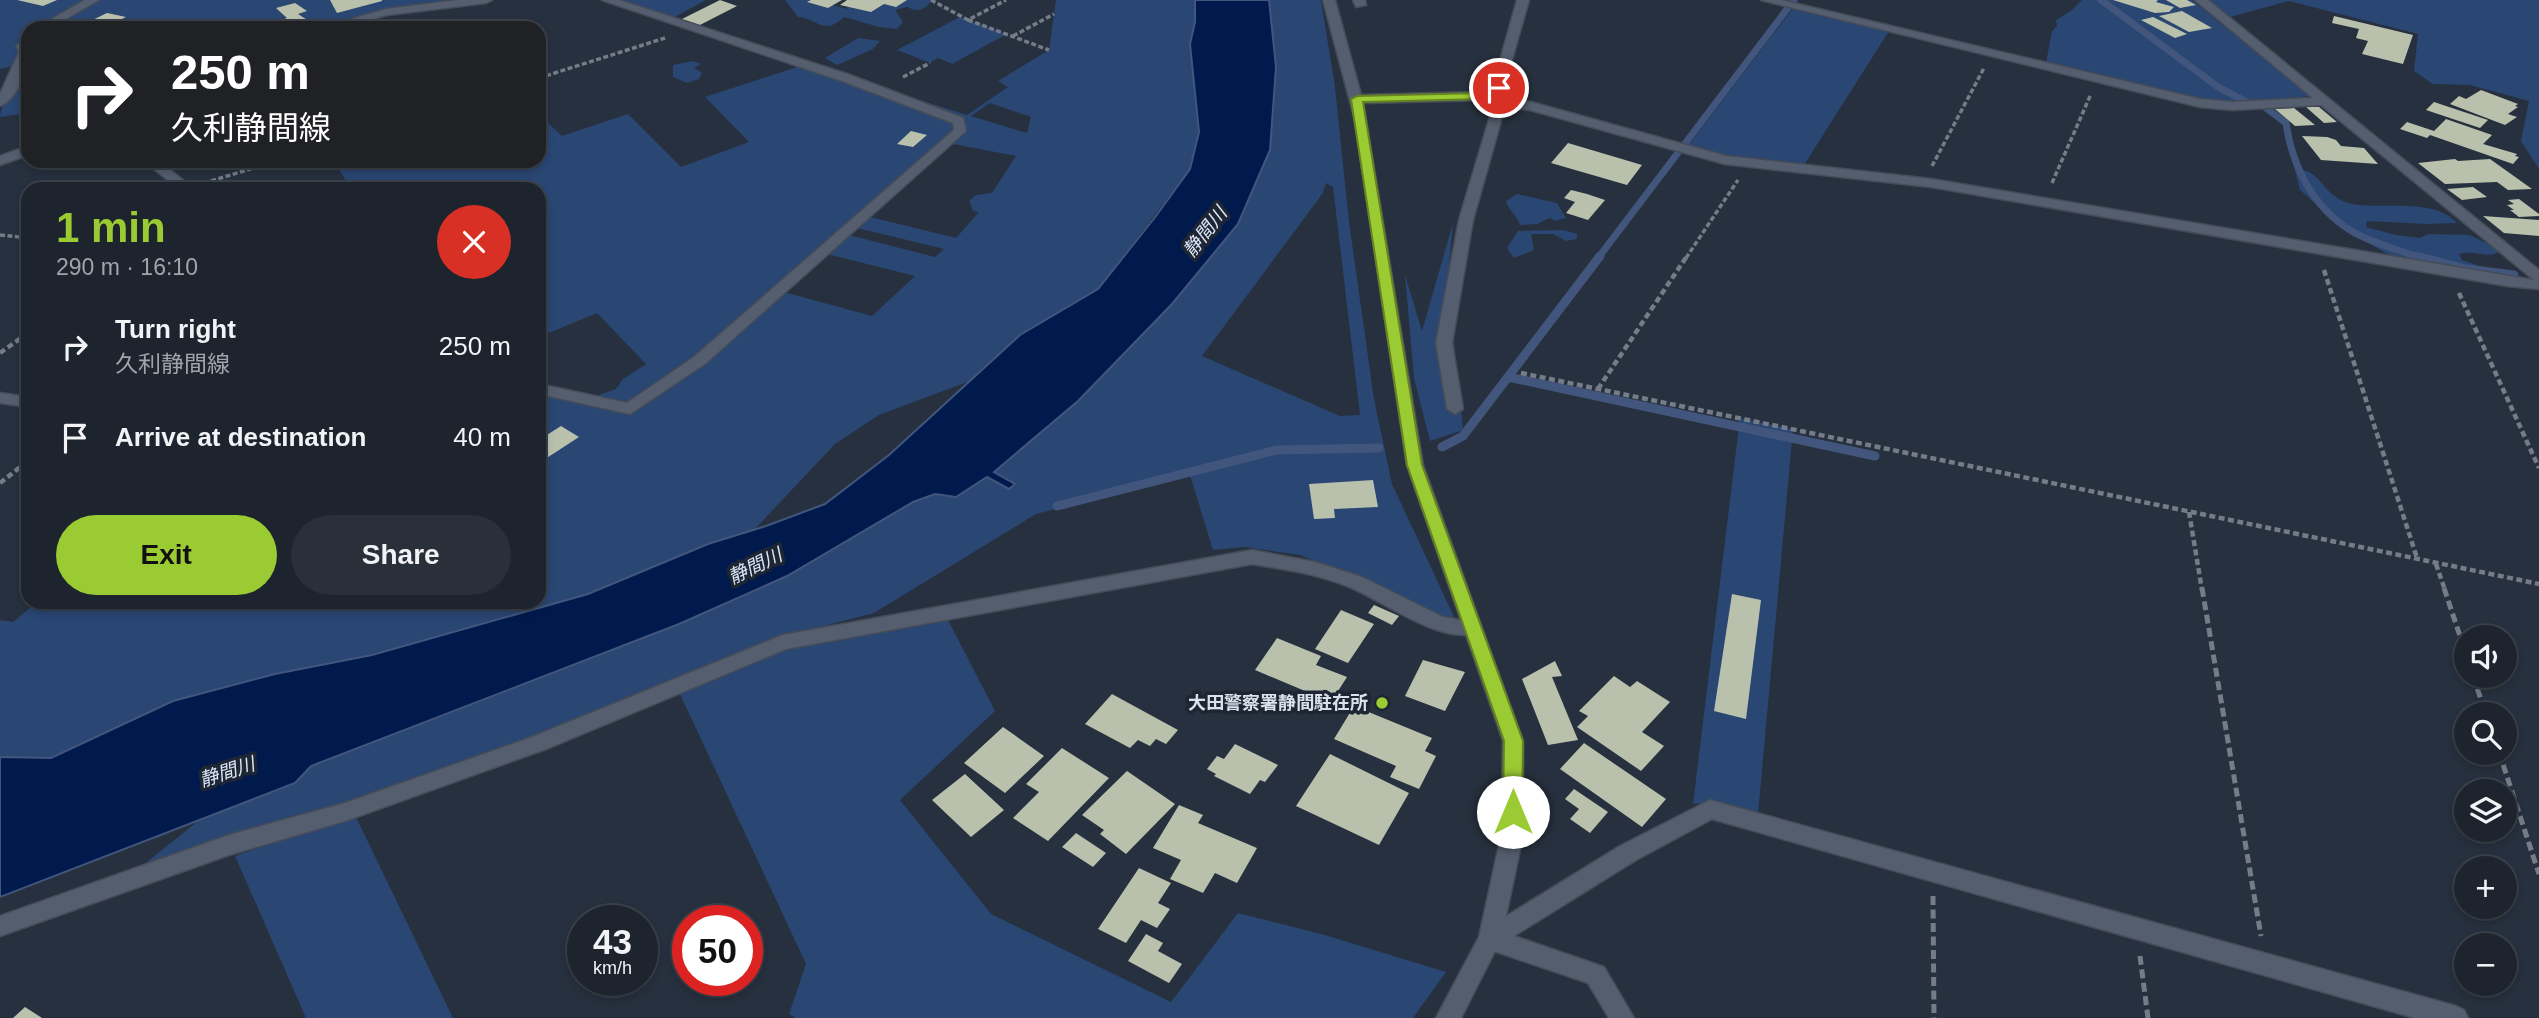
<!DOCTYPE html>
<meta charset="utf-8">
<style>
body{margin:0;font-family:Helvetica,"Noto Sans JP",sans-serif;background:#2a303a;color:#f1f3f6;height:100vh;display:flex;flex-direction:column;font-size:26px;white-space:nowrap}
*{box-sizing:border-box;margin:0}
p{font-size:23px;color:#a0a4aa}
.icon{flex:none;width:38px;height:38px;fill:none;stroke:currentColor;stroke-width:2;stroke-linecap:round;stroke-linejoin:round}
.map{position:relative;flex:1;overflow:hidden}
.panel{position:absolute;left:21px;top:182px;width:525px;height:427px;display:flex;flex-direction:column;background:#1d242e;border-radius:21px;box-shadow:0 4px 10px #0003,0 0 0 2px #3b414a}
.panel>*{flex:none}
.hud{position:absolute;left:21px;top:21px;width:525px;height:147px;border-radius:21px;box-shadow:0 4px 10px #0003,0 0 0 2px #3b414a;background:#202124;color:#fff;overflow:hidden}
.fabs{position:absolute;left:2454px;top:625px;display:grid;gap:14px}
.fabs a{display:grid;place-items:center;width:63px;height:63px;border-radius:50%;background:#1d242e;box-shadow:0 4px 10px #0003,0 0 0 2px #3b414a;font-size:35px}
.speed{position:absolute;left:567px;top:905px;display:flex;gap:14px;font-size:35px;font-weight:700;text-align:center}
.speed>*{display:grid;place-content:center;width:91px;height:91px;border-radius:50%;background:#1d242e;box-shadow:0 4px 10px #0003,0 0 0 2px #3b414a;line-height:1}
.speed small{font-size:18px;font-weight:400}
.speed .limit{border:10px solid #d22;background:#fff;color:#111}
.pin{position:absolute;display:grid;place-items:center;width:60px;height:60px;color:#fff;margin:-30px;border:4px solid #fff;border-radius:50%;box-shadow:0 2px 7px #0007}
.me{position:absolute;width:77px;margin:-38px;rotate:0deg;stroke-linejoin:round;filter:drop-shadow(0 0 5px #0008)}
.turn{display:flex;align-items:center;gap:24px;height:147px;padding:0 35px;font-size:32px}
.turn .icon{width:91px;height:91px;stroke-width:2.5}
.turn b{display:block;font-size:49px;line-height:60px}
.round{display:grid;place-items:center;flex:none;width:74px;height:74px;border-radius:37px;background:#2a303a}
.head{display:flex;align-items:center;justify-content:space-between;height:119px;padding:0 35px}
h1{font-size:42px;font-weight:600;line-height:52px;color:#9bcb33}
.cta{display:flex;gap:14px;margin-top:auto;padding:14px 35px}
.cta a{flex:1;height:80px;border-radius:42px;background:#9bcb33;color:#111;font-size:28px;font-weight:600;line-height:80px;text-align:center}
.cta a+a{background:#2a303a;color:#f1f3f6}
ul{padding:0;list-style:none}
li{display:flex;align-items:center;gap:21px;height:91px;padding:0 35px}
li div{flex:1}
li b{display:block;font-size:26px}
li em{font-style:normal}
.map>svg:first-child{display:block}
</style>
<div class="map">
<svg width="2539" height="1018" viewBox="0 0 2539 1018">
<rect width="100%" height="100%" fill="#27303e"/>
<path fill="#2a4673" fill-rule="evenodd" d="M0,0H472C421,6 368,9 320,28H28V113L0,117C0,107 17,77 22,64L0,69Z
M611,0H706L671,19Z
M785,0H814L847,9L848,4L861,0H932C925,10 918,13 907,7L895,10L903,22L897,29L879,27L844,17C823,37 818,18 798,17Z
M1056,0H1195V22L1190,44L1199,132L1190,169L1098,289L1020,335L970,381L879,415L835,444L753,531L708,544L588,594L372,655L275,674L173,701L51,758L0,757V620L13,622L37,602H539V390L630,410L780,291L872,316L915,276L823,253L845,234L935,257L944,249L853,227L866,216L956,238L979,212L973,211L969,201L976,195L992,193L1016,156L948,143L961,120L847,77L967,115L1008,87L998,81L1049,50ZM990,103L1031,117L1027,133L971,116Z
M1269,0H1321L1335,87L1349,222L1374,399L1392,484L1456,621L1300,555L1245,547L1213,550L1190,475L1036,514L874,613L793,634L535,737L339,807L138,869L197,822L295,783L311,766L679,624L787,576L912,502L935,494L956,497L993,472L1078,401L1172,304L1238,224L1276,67ZM1326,183L1333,187L1360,415L1340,416L1202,356L1323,193Z
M2082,0H2192L2310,96L2225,104L2046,63L2052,31L2057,26L2056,20L2072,10Z
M2207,0H2539V169L2521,141L2529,101L2470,85L2433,84L2414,71L2418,34L2289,1L2226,18Z
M1793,8L1889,31L1804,165L1742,159L1688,146Z
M960,17L1007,34L952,64L938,58L930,63L897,50Z
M858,38L880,41L873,49L837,65L825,58Z
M693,61L701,64L694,68L702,73L699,79L687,83L673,77V65Z
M803,65L956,121L957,131L699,359L630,406L593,397L616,389L623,379L646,364L597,313L539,337V189H351L334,161H539V115L562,136L628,114L681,167L749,142L705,97Z
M2294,167C2298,169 2305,170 2309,172C2325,181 2327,198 2352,204C2384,210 2433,197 2457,223L2427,224L2367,221L2366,227L2396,235L2420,238L2428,234L2470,235L2496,248L2498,253C2486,258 2472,250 2459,254L2462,260L2482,267V273L2396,257L2384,252L2344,229L2300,190Z
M1517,194L1557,203L1566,218L1555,221L1550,218L1537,224L1520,225C1516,214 1509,211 1506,201Z
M1453,223L1448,278L1463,430L1430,441L1414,378L1405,275L1422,331Z
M1563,230L1577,234V239L1566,241L1553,234H1531L1534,250L1514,258L1507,248L1518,231Z
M1740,418L1793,429L1758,814L1716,802L1693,804Z
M947,618L995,711L900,800L991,914L1171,1002L1238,913L1325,935L1446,972L1413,1018H796L789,1014L806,964L679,692L782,649Z
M355,815L453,1018H306L235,856Z"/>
<path fill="#001a4e" stroke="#42567d" stroke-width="2" d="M1195,0H1269L1276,67L1270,150L1238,224L1172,304L1078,401L994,472L1015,484L1009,489L987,477L956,497L935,494L913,502L787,576L679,624L311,766L295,783L0,897V757L51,758L173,701L275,674L372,655L588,594L708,544L766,526L825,504L889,455L1020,335L1098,289L1156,216L1190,169L1199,132L1190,44L1195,22Z"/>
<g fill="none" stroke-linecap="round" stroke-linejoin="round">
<path stroke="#42567d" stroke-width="7" d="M2101,0L2218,87L2245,101
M2266,108L2286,123C2292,166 2313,207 2350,230C2370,243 2398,249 2420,258
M1598,258L1794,0"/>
<path stroke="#42567d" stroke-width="9" d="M2416,256L2466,269L2514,275
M1508,377L1875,456
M1442,447L1463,436L1600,256
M1057,506L1276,450L1379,448"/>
</g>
<path fill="#b9c1ad" d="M17,0H57L43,6Z
M330,0H382V1L337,13Z
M720,0L737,6L698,26L680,20Z
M811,0H842L828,8L807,2Z
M847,0H907L896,7L884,4L871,12L840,5Z
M2113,0H2158L2156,2L2174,7L2169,12L2155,13Z
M2166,0H2187L2196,5L2180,8Z
M295,3L307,11L298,14L312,23L297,28H259L287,18L276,8Z
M2182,11L2212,28L2189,32L2159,16Z
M107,13L126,17L104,28H76Z
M2334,16L2413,35L2403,64L2362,54L2368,41L2356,38L2359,29L2332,23Z
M2153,17L2187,34L2175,38L2141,20Z
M2481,90L2518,104L2515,106L2518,107L2508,114L2517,117L2505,125L2450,104L2459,96L2466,99Z
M2434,102L2488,120L2480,128L2426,110Z
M2306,107H2319L2337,122L2324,123Z
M2294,108L2315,125L2295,126L2275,109Z
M2446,119L2492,135L2483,144L2517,154L2515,156L2519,157L2513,164L2430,135L2427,138L2400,129L2407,122L2434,131Z
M911,131L927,135L913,147L897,144Z
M2302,136L2327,137L2336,140L2341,146L2364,148L2378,164L2321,160Z
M1568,143L1642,165L1627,185L1551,163Z
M2455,159L2458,161L2490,159L2532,189L2508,190L2497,182L2445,184L2418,163Z
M2473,187L2487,197L2462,200L2447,189Z
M1571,190L1587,194L1605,200L1588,220L1566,213L1575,202L1564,198Z
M2519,199L2539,214V216L2519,217L2510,210H2514L2507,205L2514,204L2508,200Z
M2483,216L2539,220V236L2504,233Z
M561,426L579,437L539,463V440Z
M1373,480L1378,507L1334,509L1335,518L1314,519L1309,484Z
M1732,594L1761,600L1746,719L1714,711Z
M1374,605L1399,616L1392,625L1368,613Z
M1341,610L1374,624L1348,663L1315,649Z
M1277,638L1321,656L1316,665L1347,677L1331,702L1255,670Z
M1423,660L1465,672L1445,711L1405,696Z
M1555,661L1562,676L1552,677L1578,740L1548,745L1522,679Z
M1614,676L1630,687L1637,681L1670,702L1642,732L1664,746L1641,771L1577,727L1588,716L1579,711Z
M1112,694L1178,730L1166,744L1156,739L1150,746L1138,740L1130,748L1085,724Z
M1354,706L1432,738L1425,751L1436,756L1419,789L1390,777L1396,766L1334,739Z
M1003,727L1044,756L1005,793L964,763Z
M1584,743L1666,799L1642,827L1560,769Z
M1235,744L1278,765L1265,782L1260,780L1250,794L1214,776L1216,774L1207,769L1217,756L1224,759Z
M1062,748L1109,778L1048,841L1013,818L1039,792L1026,784Z
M1330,754L1409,793L1379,845L1296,806Z
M1127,771L1175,804L1126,854L1100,834L1104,830L1082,815Z
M965,774L1004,810L971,837L932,800Z
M1574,789L1608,812L1590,833L1570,819L1579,809L1565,799Z
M1179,805L1203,815L1198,823L1257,848L1237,883L1215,873L1203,893L1170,879L1181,860L1153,848Z
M1076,833L1106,853L1093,867L1062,847Z
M1139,868L1171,883L1158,903L1170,909L1157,928L1141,920L1126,943L1098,929Z
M1146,934L1163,943L1158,951L1182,964L1169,983L1128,961Z
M25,1007L42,1018H13Z"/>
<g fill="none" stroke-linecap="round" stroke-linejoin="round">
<g stroke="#454c58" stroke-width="3">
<path id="lane" d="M1500,99L1506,103L1473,220L1452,343L1463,409L1455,414L1447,409L1436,343L1459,220L1494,103Z"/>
</g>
<g stroke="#454c58" stroke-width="3">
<path id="street" d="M85,0H99L50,28H36Z
M458,0H492L486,3L387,15L340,28H321L386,9Z
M602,0H619L850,75L963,118L966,131L706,363L630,414L539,394V384L627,403L694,357L954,130L953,123L842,81Z
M1353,0H1365L1366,5L1356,7Z
M1761,0H1781L2200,99L2232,102L2313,98L2195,0H2208L2539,270V289L2507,286L1931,187L1725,164L1530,110L1496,106L1477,96L1483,92L1502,100L1531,102L1726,156L1931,179L2534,280L2321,105L2232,110L2200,107Z
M28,37C28,58 23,97 0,106V94L19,52L16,46Z
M28,146V155L0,165V156Z
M144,161H159L194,189H179Z
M0,393L28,397V407L0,403Z
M1252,550L1315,562L1362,577L1443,617L1478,623L1481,628L1478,633C1439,645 1383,600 1347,586C1316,574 1284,569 1252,564L786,649L546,749L345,821L229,855L0,936V916L229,835L345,803L532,737L783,635Z
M1710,800L2456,1006L2464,1010L2468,1018H2415L1712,819L1636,860L1514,936L1604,967L1634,1018H1609L1588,983L1482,947L1479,939L1482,931L1620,846Z"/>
</g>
<g stroke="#454c58" stroke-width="3">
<path id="secondary" d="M1323,0H1335L1361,95L1481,92L1493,86L1517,0H1529L1503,91L1483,100L1363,103L1423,465L1523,741V836L1501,939L1461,1018H1436L1479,937L1501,836L1503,741L1407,465L1355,120Z"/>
</g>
<path stroke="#747c88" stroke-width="3.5" stroke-dasharray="5 2.5" stroke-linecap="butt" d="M931,0L968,20L1006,0
M968,20L1049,50
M1013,36L1054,14
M903,77L930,63
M539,78L665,38
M1932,166L1984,68
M204,183L277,161
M2052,183L2091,94
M0,235L28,238
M1686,258L1738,180"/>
<path stroke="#747c88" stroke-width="4.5" stroke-dasharray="6 3.5" stroke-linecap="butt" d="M2324,270L2417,558
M2459,293L2539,468
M0,353L28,333
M1521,373L2539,584
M1598,389L1687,256
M0,483L28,461
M2189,512L2202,590
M2436,564L2445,590"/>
<path stroke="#747c88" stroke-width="5" stroke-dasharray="9 4.5" stroke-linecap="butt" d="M2202,588L2261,936
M2444,588L2466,654
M2473,676L2486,714
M2499,752L2539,874
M1933,896L1934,1018
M2140,956L2148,1018"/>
<use href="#lane" fill="#545e6e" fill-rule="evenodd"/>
<use href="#street" fill="#545e6e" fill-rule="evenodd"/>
<use href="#secondary" fill="#545e6e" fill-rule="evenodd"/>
</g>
<path fill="#9bcb33" stroke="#658421" stroke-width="2" d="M1499,85L1505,88L1503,91L1483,99L1363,102L1422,465L1523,741L1522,812L1520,818L1513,820L1506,818L1503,812L1504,741L1407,465L1351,99L1357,96L1481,93Z"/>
<circle fill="#9bcb33" stroke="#1e2634" stroke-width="2.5" cx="1382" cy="703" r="7"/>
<g text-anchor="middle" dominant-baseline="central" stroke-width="7" stroke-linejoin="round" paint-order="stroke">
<g font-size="18" font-weight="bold" fill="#dbe1eb" stroke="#1e2634" text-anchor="end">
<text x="1368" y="703">大田警察署静間駐在所</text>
</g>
<g font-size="19" font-style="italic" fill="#dae5f6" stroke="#1e2634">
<text transform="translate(1205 232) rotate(-52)">静間川</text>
<text transform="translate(755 566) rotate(-26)">静間川</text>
<text transform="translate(227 772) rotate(-18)">静間川</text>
</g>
</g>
</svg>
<div class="fabs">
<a><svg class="icon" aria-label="sound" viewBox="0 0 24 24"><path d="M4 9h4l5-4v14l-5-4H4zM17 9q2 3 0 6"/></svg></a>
<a><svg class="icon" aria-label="search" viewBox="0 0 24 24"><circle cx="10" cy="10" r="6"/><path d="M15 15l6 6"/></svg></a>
<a><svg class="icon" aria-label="layers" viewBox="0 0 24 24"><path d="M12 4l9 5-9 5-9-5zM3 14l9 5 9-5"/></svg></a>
<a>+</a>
<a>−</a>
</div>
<div class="speed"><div>43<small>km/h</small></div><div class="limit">50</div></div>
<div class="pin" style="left:1499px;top:88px;background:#d93025"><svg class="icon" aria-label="arrive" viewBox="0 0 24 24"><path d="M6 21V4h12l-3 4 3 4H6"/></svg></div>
<svg class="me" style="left:1513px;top:812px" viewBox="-20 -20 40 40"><circle r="19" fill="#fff"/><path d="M0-13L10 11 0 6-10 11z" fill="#9bcb33"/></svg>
<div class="hud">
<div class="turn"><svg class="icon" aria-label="right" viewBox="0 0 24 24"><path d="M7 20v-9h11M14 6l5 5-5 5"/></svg><div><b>250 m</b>久利静間線</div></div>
</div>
<section class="panel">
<div class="head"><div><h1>1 min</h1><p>290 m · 16:10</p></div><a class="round" style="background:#d93025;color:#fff"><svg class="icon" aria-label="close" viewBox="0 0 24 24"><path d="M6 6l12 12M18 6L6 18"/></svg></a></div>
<ul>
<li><svg class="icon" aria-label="right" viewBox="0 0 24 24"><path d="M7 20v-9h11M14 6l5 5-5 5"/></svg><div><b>Turn right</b><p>久利静間線</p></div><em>250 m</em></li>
<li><svg class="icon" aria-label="arrive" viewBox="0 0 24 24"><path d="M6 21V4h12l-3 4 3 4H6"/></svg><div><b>Arrive at destination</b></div><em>40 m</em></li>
</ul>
<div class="cta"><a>Exit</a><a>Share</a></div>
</section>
</div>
